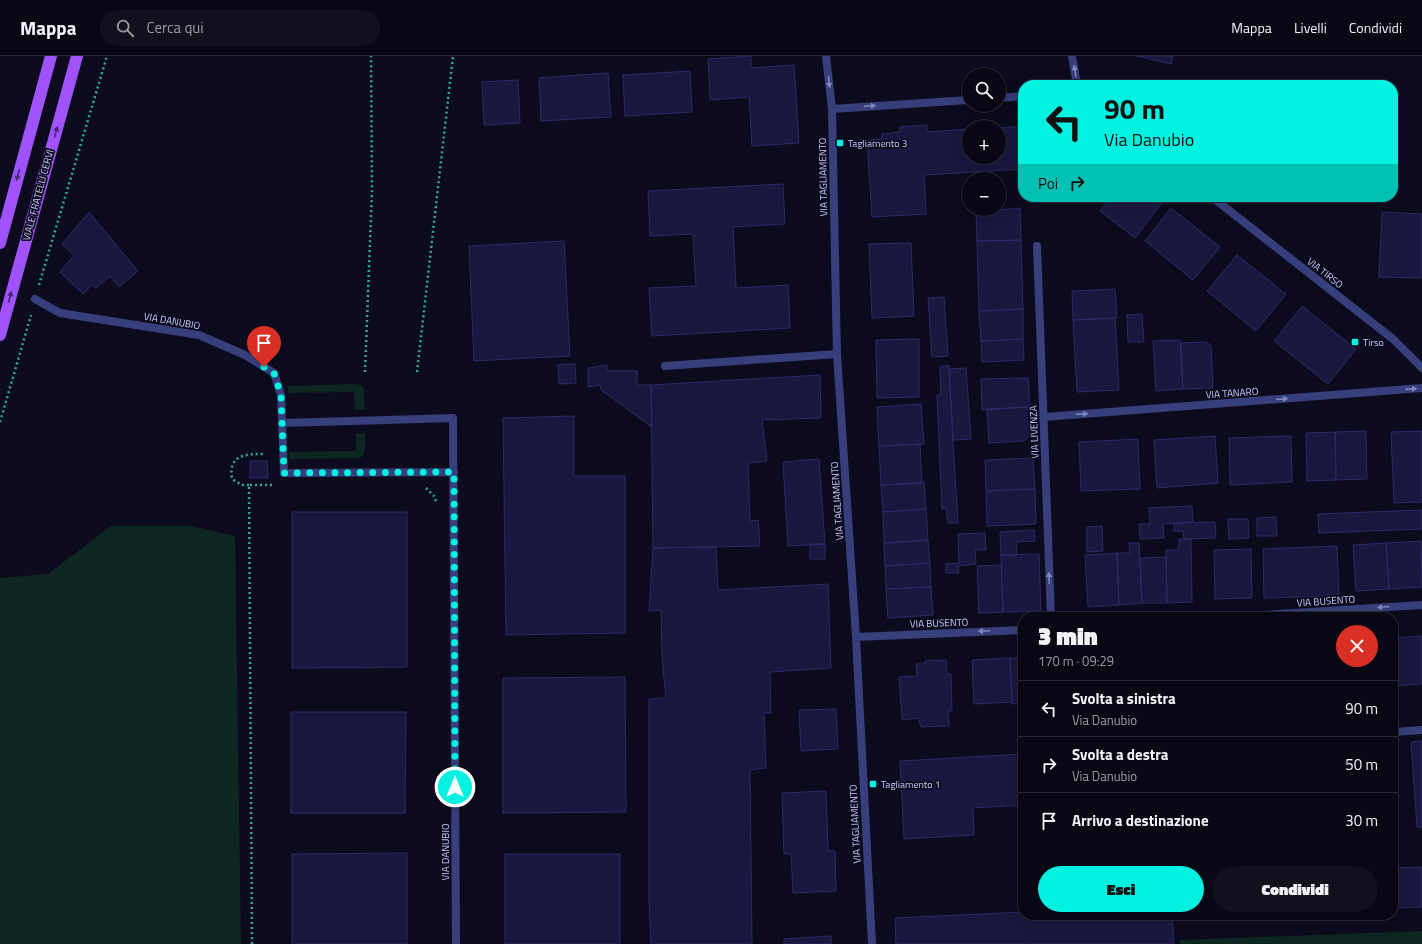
<!DOCTYPE html>
<html lang="it">
<meta charset="utf-8">
<style>
body{margin:0;font-family:"Titillium Web",sans-serif;background:#12121f;color:#f1f3f6;height:100vh;display:flex;flex-direction:column;font-size:15px;white-space:nowrap}
*{box-sizing:border-box;margin:0}
p{font-size:13px;color:#999aa1}
.icon{flex:none;width:22px;height:22px;fill:none;stroke:currentColor;stroke-width:2;stroke-linecap:round;stroke-linejoin:round}
.map{position:relative;flex:1;overflow:hidden}
.sheet{position:absolute;left:1018px;top:556px;width:380px;height:308px;display:flex;flex-direction:column;background:#090916;border-radius:16px;box-shadow:0 4px 16px #0002,0 0 0 1px #292a35}
.sheet>*{flex:none}
.top-card{position:absolute;left:1018px;top:24px;width:380px;height:122px;border-radius:16px;box-shadow:0 4px 16px #0002,0 0 0 1px #292a35;background:#03f1e1;color:#111;overflow:hidden}
.tools{position:absolute;left:962px;top:12px;display:grid;gap:8px}
.tools a{display:grid;place-items:center;width:44px;height:44px;border-radius:50%;background:#090916;box-shadow:0 4px 16px #0002,0 0 0 1px #292a35;font-size:20px}
.pin{position:absolute;display:grid;place-items:center;width:34px;height:34px;color:#fff;margin:-41px -17px;border-radius:50% 50% 50% 0;rotate:-45deg;box-shadow:0 0 4px #0007}
.pin .icon{rotate:45deg}
.me{position:absolute;width:44px;margin:-22px;rotate:0deg;stroke-linejoin:round;filter:drop-shadow(0 0 3px #0008)}
.turn{display:flex;align-items:center;gap:14px;height:84px;padding:0 20px;font-size:18px}
.turn .icon{width:52px;height:52px;stroke-width:2.5}
.turn b{display:block;font-size:28px;line-height:34px}
.then{display:flex;align-items:center;height:38px;padding:0 20px;background:#0003;gap:8px;font-size:15px}
.round{display:grid;place-items:center;flex:none;width:42px;height:42px;border-radius:21px;background:#12121f}
.summary{display:flex;align-items:center;justify-content:space-between;height:68px;padding:0 20px}
h1{font-size:24px;font-weight:800;line-height:30px}
.action{display:flex;gap:8px;margin-top:auto;padding:8px 20px}
.action a{flex:1;height:46px;border-radius:24px;background:#03f1e1;color:#111;font-size:16px;font-weight:800;line-height:46px;text-align:center}
.action a+a{background:#12121f;color:#f1f3f6}
ul{padding:0;list-style:none}
li{display:flex;align-items:center;gap:12px;height:56px;padding:0 20px;border-top:1px solid #292a35}
li div{flex:1}
li b{display:block;font-size:15px}
li em{font-style:normal}
header{display:flex;align-items:center;gap:24px;box-sizing:border-box;height:56px;padding:0 20px;background:#090916;border-bottom:1px solid #292a35}
header strong{font-size:19px}
nav{display:flex;gap:22px;margin-inline-start:auto;font-size:14px}
.search{width:280px;height:36px;background:#12121f;display:flex;align-items:center;gap:10px;box-sizing:border-box;padding:0 14px;border-radius:22px;color:#999aa1;font-size:15px}
.map>svg:first-child{display:block}
</style>
<header>
<strong>Mappa</strong>
<div class="search"><svg class="icon" aria-label="search" viewBox="0 0 24 24"><circle cx="10" cy="10" r="6"/><path d="M15 15l6 6"/></svg>Cerca qui</div>
<nav><a>Mappa</a><a>Livelli</a><a>Condividi</a></nav>
</header>
<div class="map">
<svg width="1422" height="888" viewBox="0 0 1422 888">
<rect width="100%" height="100%" fill="#0c0c1e"/>
<path fill="#0f2722" d="M356,328L362,330L364,334L365,354H355L354,336L288,337V330Z
M365,377C365,385 367,397 360,402L289,403V396L356,395V378Z
M111,470H191L235,480L241,888H0V522L48,518Z
M1422,875V888H1180V884Z"/>
<path fill="#1a183e" stroke="#2c2b6a" d="M751,0V12L794,9L799,87L752,90L749,41L710,44L708,3Z
M1137,0H1173L1171,8Z
M690,15L692,56L625,60L623,19Z
M608,17L611,61L541,65L539,22Z
M518,24L520,67L484,69L482,26Z
M927,69V76L969,73V101H999V72L1023,70V113L924,119L926,158L872,161L867,84L882,83V78L900,76V71Z
M783,128L785,168L733,171L736,232L788,229L790,272L652,280L649,232L696,230L693,178L650,180L648,135Z
M1111,141H1161L1164,144L1135,182L1100,155Z
M1020,152L1021,184L977,185L976,156Z
M1171,152L1220,191L1193,224L1145,185Z
M89,156L138,215L119,231L110,220L96,232L92,229L83,238L60,216L74,199L62,188Z
M1382,156L1422,158V222L1379,221Z
M1021,184L1023,253L979,255L977,185Z
M564,185L570,300L474,305L469,190Z
M911,187L914,260L872,262L869,188Z
M1237,199L1286,238L1256,275L1207,235Z
M1115,233L1117,262L1073,264L1072,235Z
M944,241L948,300L932,301L928,242Z
M1302,250L1356,293L1328,328L1274,285Z
M1023,253V283L981,285L979,255Z
M1142,258L1144,286H1128L1127,259Z
M1115,262L1119,334L1077,336L1073,264Z
M919,283V341L877,342L876,284Z
M1023,283L1024,304L982,306L981,285Z
M1180,284L1183,333L1156,335L1153,285Z
M1205,286L1211,289L1213,332L1183,333L1181,287Z
M575,308L576,327L559,328L558,309Z
M607,309V315H637V329H651L652,371L601,334L600,329L588,331V312Z
M949,309L953,384L958,467H948L946,452L942,453L937,339H941L940,311Z
M966,312L971,383L953,384L949,313Z
M820,319L821,362L762,364L767,405L748,407L750,465L758,464L760,490L653,492L651,329Z
M1028,322L1030,351L982,354L981,323Z
M921,348L924,388L879,390L877,351Z
M1030,351L1031,379L1024,385L989,387L987,353Z
M574,360V420H625V577L506,579L503,362Z
M1366,375L1367,423L1336,424L1335,376Z
M1422,375V446L1394,447L1391,376Z
M1335,376L1336,424L1307,425L1306,377Z
M1215,380L1218,427L1157,432L1154,384Z
M1291,380L1292,426L1230,429L1229,382Z
M1138,383L1140,433L1081,435L1079,386Z
M920,388L922,427L881,429L879,390Z
M1033,402L1035,433L986,435L985,404Z
M819,403L825,488L788,490L783,406Z
M250,405H267L268,422H250Z
M924,426L926,453L883,456L881,429Z
M1035,433L1036,468L987,470L986,435Z
M1192,450L1193,466L1163,468L1164,482L1140,483L1139,468H1150L1149,452Z
M926,453L928,484L884,487L883,456Z
M1422,454V473L1319,477L1318,458Z
M292,456H407V611L292,612Z
M1276,461L1277,480H1257V462Z
M1228,463H1248L1249,482L1229,483Z
M1215,466L1216,482L1184,483L1183,475H1174V467Z
M1102,470L1103,495L1087,496V471Z
M1034,474L1035,485L1016,486L1017,499H1001L1000,476Z
M985,477L986,494H975L976,508L958,510L959,517H946V508L959,507L958,478Z
M1179,483H1191L1192,546L1167,547L1166,494H1179Z
M928,484L930,507L885,510L884,487Z
M1421,485L1422,531L1389,533L1386,487Z
M1129,487H1139L1142,547L1119,549L1117,497H1130Z
M1386,487L1389,533L1356,535L1353,489Z
M810,488H825V503H810Z
M1337,490L1339,540L1264,542L1263,493Z
M716,491L718,534L828,528L831,612L770,616L771,657H764L766,712L750,714L752,888H651L649,846V643L666,642L662,601L661,554L649,555L653,492Z
M1251,493L1252,542L1215,543L1214,494Z
M1117,497L1119,549L1088,551L1085,499Z
M1039,498L1041,555L1003,556L1001,499Z
M1166,501L1167,547H1142L1140,502Z
M930,507L931,531L886,533L885,510Z
M1001,509L1003,556L979,557L977,510Z
M931,531L933,559L888,562L886,533Z
M1422,580V628L1393,630V582Z
M1010,602H1023V647L1012,648Z
M1010,602L1012,646L974,648L972,604Z
M946,604L947,618H951L952,655H948L949,670L921,671L918,662L902,664L899,621L917,620L916,608H924L925,605Z
M625,621L626,756L503,757V622Z
M836,653L838,693L801,695L799,654Z
M291,656H406L405,757H291Z
M1422,685V771H1417L1411,686Z
M1023,698V749L973,752L974,779L904,783L900,705Z
M826,735L828,795H835L836,835L793,837L791,798H784L782,737Z
M407,797V888H292V798Z
M505,798H620V888H505Z
M1422,811V851L1393,852V812Z
M1023,856V859H1172L1174,888H896L895,862Z
M831,880V888H784V883Z"/>
<g fill="none" stroke-linecap="round" stroke-linejoin="round">
<path stroke="#2ead90" stroke-width="2.5" stroke-dasharray="2 3" stroke-linecap="butt" d="M39,229L107,0
M365,316L372,135L371,0
M417,316L453,0
M0,366L31,259
M249,429H242L232,423C228,398 246,398 265,398
M426,432L435,441L436,447
M252,888L249,429H274"/>
<path stroke="#37407c" stroke-width="8" d="M665,310L837,298
M1393,676L1422,674"/>
<path stroke="#37407c" stroke-width="8" d="M826,0L832,53L837,298L856,581L872,888
M1072,0L1077,29
M999,42L1023,40
M832,53L969,44
M1212,141L1393,283L1422,312
M1037,190L1051,561
M35,243L60,257L199,279L245,299L274,317L281,339L284,417L454,416
M1044,361L1422,332
M283,367L453,362L456,888
M1231,561L1422,549
M856,581L1023,574"/>
<path stroke="#a052fd" stroke-width="12" d="M0,187L51,0
M0,279L77,0"/>
</g>
<defs><path id="oneway-solid" d="M-6-.8H1V-3.2L6.5 0L1 3.2V.8H-6Z"/></defs>
<g fill="#8086bd">
<use href="#oneway-solid" transform="translate(1075 15) rotate(-99)"/>
<use href="#oneway-solid" transform="translate(829 26) rotate(84)"/>
<use href="#oneway-solid" transform="translate(870 50) rotate(-4)"/>
<use href="#oneway-solid" transform="translate(1411 333) rotate(-4)"/>
<use href="#oneway-solid" transform="translate(1282 343) rotate(-4)"/>
<use href="#oneway-solid" transform="translate(1082 358) rotate(-4)"/>
<use href="#oneway-solid" transform="translate(1049 522) rotate(-92)"/>
<use href="#oneway-solid" transform="translate(1383 551) rotate(176)"/>
<use href="#oneway-solid" transform="translate(984 575) rotate(178)"/>
</g>
<g fill="#472877">
<use href="#oneway-solid" transform="translate(56 76) rotate(-75)"/>
<use href="#oneway-solid" transform="translate(18 119) rotate(105)"/>
<use href="#oneway-solid" transform="translate(10 241) rotate(-75)"/>
</g>
<g fill="none" stroke-linecap="round" stroke-linejoin="round">
<path stroke="#03f1e1" stroke-width="7" stroke-dasharray="0 12.6" d="M264,311L274,317L281,339L284,417L454,416L455,731"/>
</g>
<g fill="#03f1e1" stroke="#0c0c1e" stroke-width="1.5">
<rect x="836" y="83" width="8" height="8" rx="2"/>
<rect x="1351" y="282" width="8" height="8" rx="2"/>
<rect x="869" y="724" width="8" height="8" rx="2"/>
</g>
<g text-anchor="middle" dominant-baseline="central" stroke-width="3.5" stroke-linejoin="round" paint-order="stroke">
<g font-size="10" fill="#c9ccfe" stroke="#0c0c1e" text-anchor="start">
<text x="848" y="87">Tagliamento 3</text>
<text x="1363" y="286">Tirso</text>
<text x="881" y="728">Tagliamento 1</text>
</g>
<g font-size="10" fill="#c9ccfe" stroke="#0c0c1e">
<text transform="translate(823 121) rotate(-91)">VIA TAGLIAMENTO</text>
<text transform="translate(38 139) rotate(-75)">VIALE FRATELLI CERVI</text>
<text transform="translate(1325 217) rotate(38)">VIA TIRSO</text>
<text transform="translate(172 265) rotate(10)">VIA DANUBIO</text>
<text transform="translate(1232 337) rotate(-4)">VIA TANARO</text>
<text transform="translate(1034 376) rotate(-92)">VIA LIVENZA</text>
<text transform="translate(837 445) rotate(-94)">VIA TAGLIAMENTO</text>
<text transform="translate(1326 545) rotate(-4)">VIA BUSENTO</text>
<text transform="translate(939 567) rotate(-2)">VIA BUSENTO</text>
<text transform="translate(855 768) rotate(-93)">VIA TAGLIAMENTO</text>
<text transform="translate(445 796) rotate(-90)">VIA DANUBIO</text>
</g>
</g>
</svg>
<div class="tools">
<a><svg class="icon" aria-label="search" viewBox="0 0 24 24"><circle cx="10" cy="10" r="6"/><path d="M15 15l6 6"/></svg></a>
<a>+</a>
<a>−</a>
</div>
<div class="pin" style="left:264px;top:311px;background:#d93025"><svg class="icon" aria-label="arrive" viewBox="0 0 24 24"><path d="M6 21V4h12l-3 4 3 4H6"/></svg></div>
<svg class="me" style="left:455px;top:731px" viewBox="-20 -20 40 40"><circle r="17" fill="#03f1e1" stroke="#fff" stroke-width="3"/><path d="M0-11L8 9 0 5-8 9z" fill="#fff"/></svg>
<div class="top-card">
<div class="turn"><svg class="icon" aria-label="left" viewBox="0 0 24 24"><path d="M17 20v-9H6M10 6l-5 5 5 5"/></svg><div><b>90 m</b>Via Danubio</div></div>
<div class="then">Poi<svg class="icon" aria-label="right" viewBox="0 0 24 24"><path d="M7 20v-9h11M14 6l5 5-5 5"/></svg></div>
</div>
<section class="sheet">
<div class="summary"><div><h1>3 min</h1><p>170 m · 09:29</p></div><a class="round" style="background:#d93025;color:#fff"><svg class="icon" aria-label="close" viewBox="0 0 24 24"><path d="M6 6l12 12M18 6L6 18"/></svg></a></div>
<ul>
<li><svg class="icon" aria-label="left" viewBox="0 0 24 24"><path d="M17 20v-9H6M10 6l-5 5 5 5"/></svg><div><b>Svolta a sinistra</b><p>Via Danubio</p></div><em>90 m</em></li>
<li><svg class="icon" aria-label="right" viewBox="0 0 24 24"><path d="M7 20v-9h11M14 6l5 5-5 5"/></svg><div><b>Svolta a destra</b><p>Via Danubio</p></div><em>50 m</em></li>
<li><svg class="icon" aria-label="arrive" viewBox="0 0 24 24"><path d="M6 21V4h12l-3 4 3 4H6"/></svg><div><b>Arrivo a destinazione</b></div><em>30 m</em></li>
</ul>
<div class="action"><a>Esci</a><a>Condividi</a></div>
</section>
</div>
